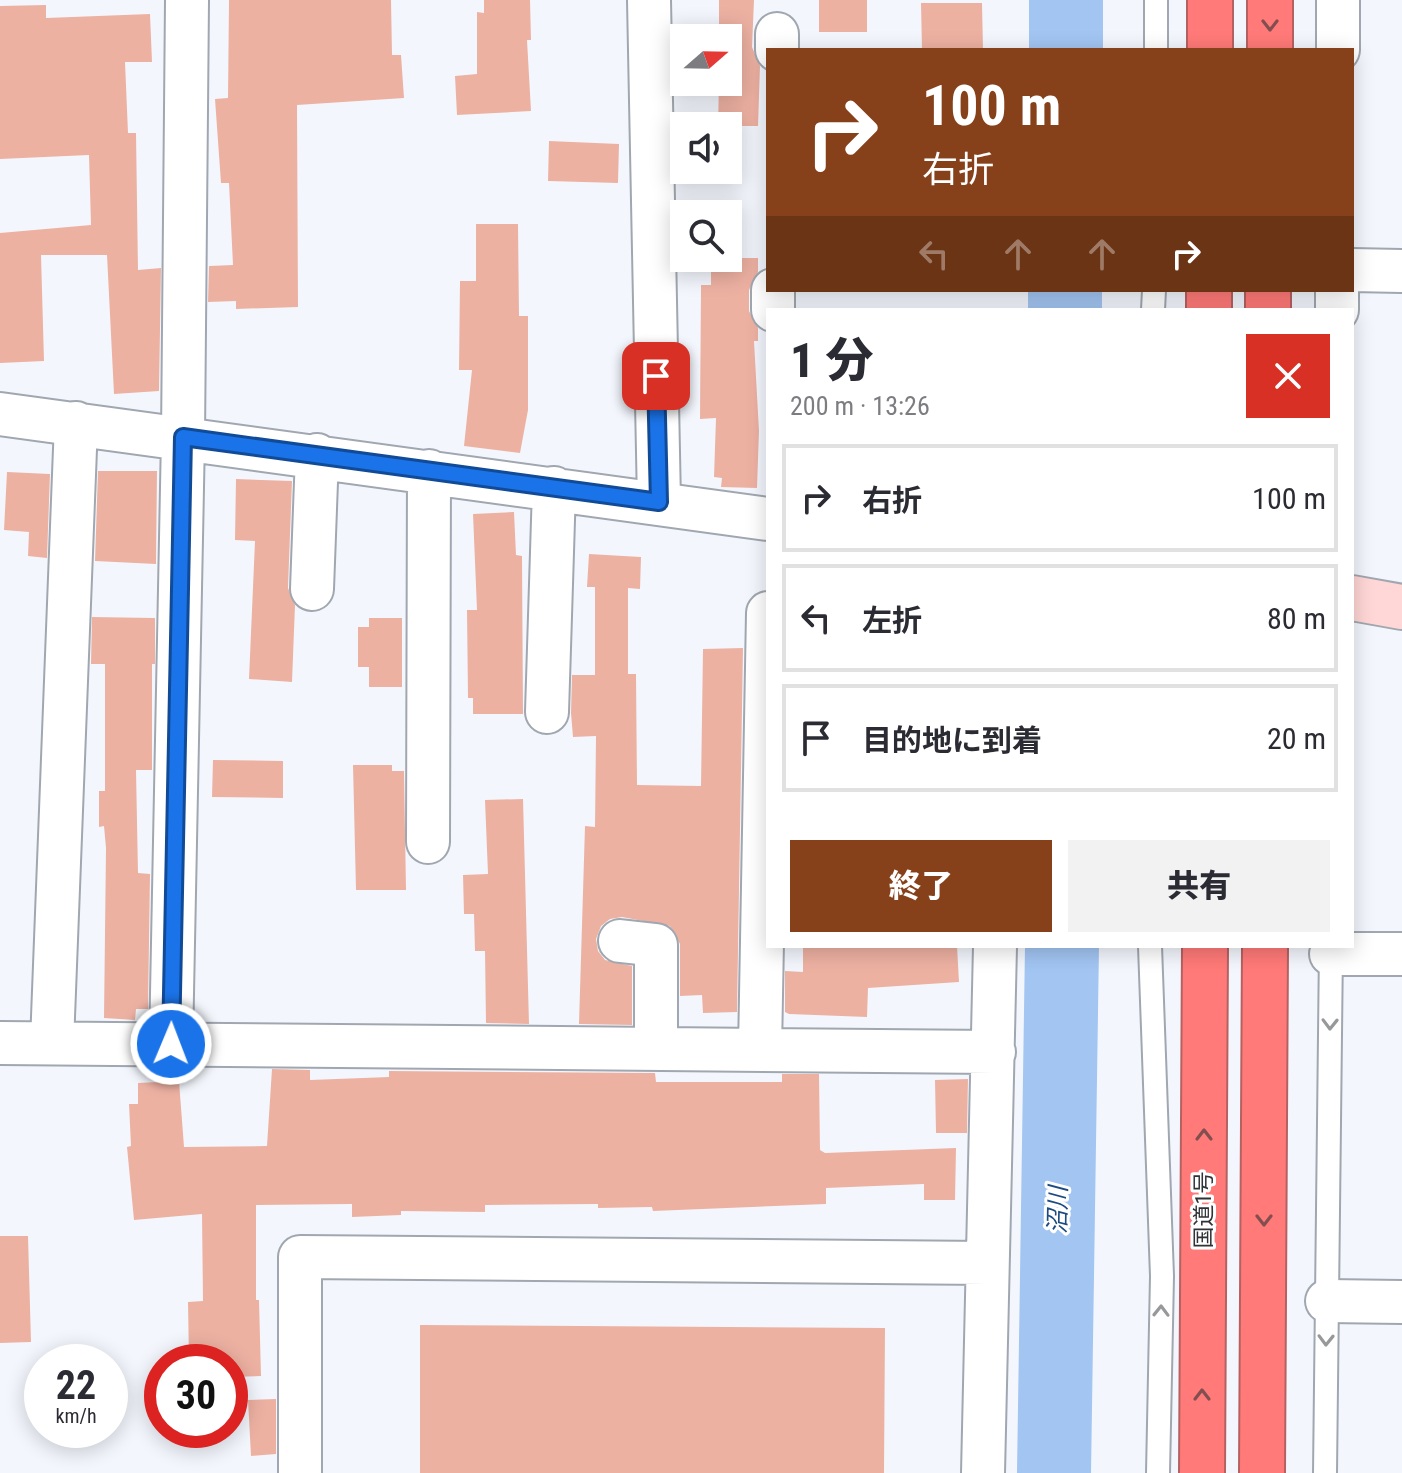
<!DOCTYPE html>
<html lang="ja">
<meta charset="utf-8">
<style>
body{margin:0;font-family:"Roboto Condensed","Noto Sans JP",sans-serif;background:#f2f2f3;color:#2b2b33;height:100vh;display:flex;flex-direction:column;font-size:30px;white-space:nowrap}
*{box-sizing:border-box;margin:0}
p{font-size:26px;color:#7c7c81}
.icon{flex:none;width:44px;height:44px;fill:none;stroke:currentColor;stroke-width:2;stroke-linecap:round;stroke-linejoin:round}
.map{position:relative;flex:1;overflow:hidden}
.details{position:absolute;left:766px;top:308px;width:588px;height:640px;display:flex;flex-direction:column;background:#fff;border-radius:0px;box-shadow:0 4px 20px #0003}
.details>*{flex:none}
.hud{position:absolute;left:766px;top:48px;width:588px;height:244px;border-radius:0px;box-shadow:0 4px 20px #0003;background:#86411b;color:#fff;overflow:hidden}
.needle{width:52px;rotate:70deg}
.tools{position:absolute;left:670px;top:24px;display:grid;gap:16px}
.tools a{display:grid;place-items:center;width:72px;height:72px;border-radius:0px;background:#fff;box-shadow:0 4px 20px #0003;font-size:40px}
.speed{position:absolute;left:24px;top:1344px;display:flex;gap:16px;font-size:40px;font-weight:700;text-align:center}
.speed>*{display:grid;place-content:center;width:104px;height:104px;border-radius:50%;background:#fff;box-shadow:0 4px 20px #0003;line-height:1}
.speed small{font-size:20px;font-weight:400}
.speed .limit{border:12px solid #d22;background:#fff;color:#111}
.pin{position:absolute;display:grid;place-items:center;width:68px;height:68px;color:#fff;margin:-34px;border-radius:16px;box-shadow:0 4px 12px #0006}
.me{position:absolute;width:88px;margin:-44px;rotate:1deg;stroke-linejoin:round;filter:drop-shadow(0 0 6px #0008)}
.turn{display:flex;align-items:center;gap:28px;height:168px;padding:0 24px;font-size:36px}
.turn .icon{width:104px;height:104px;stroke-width:2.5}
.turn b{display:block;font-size:56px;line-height:68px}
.lanes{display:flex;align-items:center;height:76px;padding:0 24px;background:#0003;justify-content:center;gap:40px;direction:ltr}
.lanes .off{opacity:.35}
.round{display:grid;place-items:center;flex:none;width:84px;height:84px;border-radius:0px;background:#f2f2f3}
.headline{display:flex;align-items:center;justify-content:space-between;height:136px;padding:0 24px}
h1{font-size:48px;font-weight:800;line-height:60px}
.action{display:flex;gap:16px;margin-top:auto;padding:16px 24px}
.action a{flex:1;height:92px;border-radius:0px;background:#86411b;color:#fff;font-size:32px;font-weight:800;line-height:92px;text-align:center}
.action a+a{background:#f2f2f3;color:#2b2b33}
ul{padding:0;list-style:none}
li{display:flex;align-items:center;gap:24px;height:108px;margin:0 16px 12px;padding:0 8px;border:4px solid #e1e1e2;border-radius:0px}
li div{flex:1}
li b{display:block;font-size:30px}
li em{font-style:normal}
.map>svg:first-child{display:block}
</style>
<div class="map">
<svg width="1402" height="1473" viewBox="0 0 1402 1473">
<rect width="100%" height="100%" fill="#f3f7fd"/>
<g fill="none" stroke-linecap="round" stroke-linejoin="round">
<path stroke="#a2c5f2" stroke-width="74" d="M1066,50V0
M1065,310V290
M1054,1473L1062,946"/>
</g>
<path fill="#edb1a2" d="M229,0H391L392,55H401L404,98L297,105L298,307L236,309V301L208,302L209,266L233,265L229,183H221L215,99L228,98Z
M484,0H530L531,40H527L531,111L457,115L455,76L477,74V12L484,13Z
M719,0H754L752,47L760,66L758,126H718L719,82H728V38H719Z
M819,0H867V32H819Z
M921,3H982L983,49L922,50Z
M46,5V18L150,14L152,62H125L128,133H136L138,270L161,268L159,391L114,394L107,255H41L44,361L0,363V233L91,225L89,155L0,159V6Z
M549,141L619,144L618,183L548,181Z
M476,224H518L519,316H528V410L520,453L464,446L472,370H459L460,281H476Z
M711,258H758V272L749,290V311L758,328V341H754L759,431L757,488L721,487L722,478L714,477L716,418L700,419L701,285H711Z
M98,471H157L156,564L95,561Z
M7,472L50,474L47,558L28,556L29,532L4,530Z
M236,479L292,481L288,588L295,605L292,682L249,679L255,541L235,540Z
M514,512L516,555L522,556L523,714H473V698H468L467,610H477L473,514Z
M589,554L641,557L640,589L628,588V674H636L637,785L701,786L703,649L743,648L737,1012L703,1013L702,995L680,996V944L670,926L622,917L610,919L601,926L596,939L598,951L605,960L632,966V1025L579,1024L585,826L595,827L596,736L573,737L571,713L572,675H595V587H587Z
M92,617L155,618V664H152V770H136L138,873L150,874L148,1009H136L135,1020L104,1018L106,848L104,826L99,827V791H105V664H91Z
M369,618H402V687H369V667H358V627H369Z
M213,760L283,761V798L212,797Z
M353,765H392V771H404L406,890H356Z
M523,799L529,1024L486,1023L485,951H475L474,914H464L463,875L488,874L485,800Z
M803,946H957L959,982L868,988L867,1017L789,1014L785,1012V971L803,972Z
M272,1069L310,1070V1080L389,1077V1071L655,1073L656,1082H782V1074H819L820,1150L825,1153L956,1148L955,1200H924V1184L826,1188V1204L653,1211L652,1207L598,1208V1204L485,1205V1212L401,1211V1215L352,1217V1204L256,1205V1300H259L261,1376L230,1377V1362H189L188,1302L203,1301L202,1214L134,1220L127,1147L131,1146L129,1104H138V1083L179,1081L184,1147L267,1146Z
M968,1079L967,1133H936L935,1080Z
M0,1236H28L31,1342L0,1343Z
M420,1325L885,1328L884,1473H420Z
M276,1399V1454L251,1456L248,1400Z"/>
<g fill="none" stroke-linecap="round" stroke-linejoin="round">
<g stroke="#a1a7b0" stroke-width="26">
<path id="lane" d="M1156,50V0
M1153,310L1154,290
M1150,946L1162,1276L1158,1473
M1325,1473L1331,947"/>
</g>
<g stroke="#a1a7b0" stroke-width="46">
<path id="street" d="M649,0L659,502
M777,50V34
M1338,50V0
M1352,270L1402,271
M773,310V290
M1337,310V290
M0,414L768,519
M312,589L317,455
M547,712L554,488
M428,842L429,471
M620,941L656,945V1048
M1331,954H1402
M0,1043L994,1052
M52,1043L76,423
M171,1044L183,437L187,0
M760,1050L768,613
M1327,1301L1402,1302
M300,1473V1257L987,1263
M983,1473L995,946"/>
</g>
<g stroke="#a1a7b0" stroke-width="48">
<path id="secondary" d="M1352,598L1402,607"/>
</g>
<g stroke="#b66161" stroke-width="48">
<path id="highway" d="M1210,50V0
M1270,50V0
M1209,310V290
M1268,310V290
M1202,1473L1205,946
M1262,1473L1265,946"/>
</g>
<use href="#lane" stroke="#fff" stroke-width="22"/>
<use href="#street" stroke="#fff" stroke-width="42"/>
<use href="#secondary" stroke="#ffd7d6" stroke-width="44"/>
<use href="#highway" stroke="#ff7a78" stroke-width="44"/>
</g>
<defs><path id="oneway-chevron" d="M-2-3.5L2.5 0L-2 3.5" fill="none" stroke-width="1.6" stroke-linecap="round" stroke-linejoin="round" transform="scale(2)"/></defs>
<g stroke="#824f50">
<use href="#oneway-chevron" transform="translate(1270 25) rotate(90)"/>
<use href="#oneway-chevron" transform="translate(1204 1135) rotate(-90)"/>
<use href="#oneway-chevron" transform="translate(1264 1220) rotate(90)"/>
<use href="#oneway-chevron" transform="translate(1202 1395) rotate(-90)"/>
</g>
<g stroke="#97989a">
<use href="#oneway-chevron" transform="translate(1330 1024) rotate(91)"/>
<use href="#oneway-chevron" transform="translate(1161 1311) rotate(-89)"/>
<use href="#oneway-chevron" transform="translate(1326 1340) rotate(91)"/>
</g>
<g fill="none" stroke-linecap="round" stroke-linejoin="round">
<g stroke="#114b97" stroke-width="20">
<path id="route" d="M171,1044L183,437L659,502L656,376"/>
</g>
<use href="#route" stroke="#1a73e8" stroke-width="14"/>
</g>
<g text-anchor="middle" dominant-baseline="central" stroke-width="6" stroke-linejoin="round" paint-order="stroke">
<g font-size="22" fill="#2f3236" stroke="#fff">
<text transform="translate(1203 1210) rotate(-90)">国道1号</text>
</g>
<g font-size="24" font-style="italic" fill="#1c4b81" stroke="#fff">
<text transform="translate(1058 1210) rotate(-89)">沼川</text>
</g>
</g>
</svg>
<div class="tools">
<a><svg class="needle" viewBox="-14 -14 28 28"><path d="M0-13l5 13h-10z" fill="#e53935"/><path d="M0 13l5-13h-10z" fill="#7c7c81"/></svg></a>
<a><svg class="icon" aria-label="sound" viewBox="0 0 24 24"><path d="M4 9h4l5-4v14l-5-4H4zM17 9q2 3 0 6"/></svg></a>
<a><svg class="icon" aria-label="search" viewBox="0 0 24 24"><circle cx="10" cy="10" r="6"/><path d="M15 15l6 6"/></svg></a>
</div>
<div class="speed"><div>22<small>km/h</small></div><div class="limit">30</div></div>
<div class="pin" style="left:656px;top:376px;background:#d93025"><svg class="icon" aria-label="arrive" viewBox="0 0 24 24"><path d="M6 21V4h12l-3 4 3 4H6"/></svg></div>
<svg class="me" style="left:171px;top:1044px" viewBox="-20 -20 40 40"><circle r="17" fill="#1a73e8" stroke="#fff" stroke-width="3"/><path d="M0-11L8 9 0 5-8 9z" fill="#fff"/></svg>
<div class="hud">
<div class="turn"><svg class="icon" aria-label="right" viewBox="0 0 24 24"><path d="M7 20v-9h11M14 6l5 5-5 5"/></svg><div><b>100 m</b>右折</div></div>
<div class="lanes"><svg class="icon off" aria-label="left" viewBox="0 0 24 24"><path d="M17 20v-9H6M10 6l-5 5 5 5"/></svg><svg class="icon off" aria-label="ahead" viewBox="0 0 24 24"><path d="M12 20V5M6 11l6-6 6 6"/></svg><svg class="icon off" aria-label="ahead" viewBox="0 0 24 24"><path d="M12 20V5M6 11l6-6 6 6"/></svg><svg class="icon" aria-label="right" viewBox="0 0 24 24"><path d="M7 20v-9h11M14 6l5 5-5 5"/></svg></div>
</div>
<section class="details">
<div class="headline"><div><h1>1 分</h1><p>200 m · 13:26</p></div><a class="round" style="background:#d93025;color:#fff"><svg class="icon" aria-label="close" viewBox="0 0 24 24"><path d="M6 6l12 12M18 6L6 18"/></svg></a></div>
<ul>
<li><svg class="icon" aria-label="right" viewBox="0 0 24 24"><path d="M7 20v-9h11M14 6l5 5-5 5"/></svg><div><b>右折</b></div><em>100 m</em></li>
<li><svg class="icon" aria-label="left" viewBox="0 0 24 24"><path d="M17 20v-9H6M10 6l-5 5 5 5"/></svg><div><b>左折</b></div><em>80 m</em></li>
<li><svg class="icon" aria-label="arrive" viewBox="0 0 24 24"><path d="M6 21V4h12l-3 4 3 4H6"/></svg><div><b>目的地に到着</b></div><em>20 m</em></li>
</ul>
<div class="action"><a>終了</a><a>共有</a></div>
</section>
</div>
